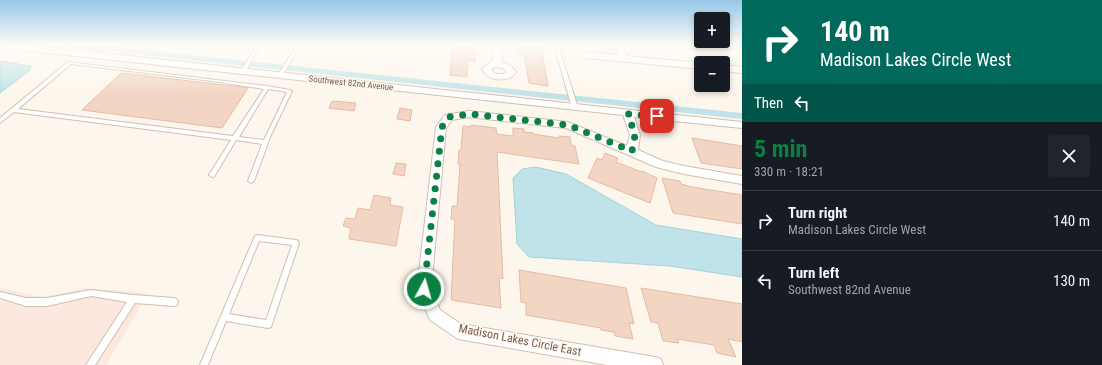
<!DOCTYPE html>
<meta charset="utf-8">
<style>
body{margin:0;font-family:"Roboto Condensed",sans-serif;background:#20242c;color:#f1f3f6;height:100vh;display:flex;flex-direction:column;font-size:15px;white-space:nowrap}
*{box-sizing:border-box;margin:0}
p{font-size:13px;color:#9ea1a6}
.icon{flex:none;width:22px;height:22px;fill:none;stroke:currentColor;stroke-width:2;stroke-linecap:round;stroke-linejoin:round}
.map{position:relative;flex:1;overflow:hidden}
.side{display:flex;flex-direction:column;background:#171b24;width:360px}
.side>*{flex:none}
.banner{background:#00695c;color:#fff;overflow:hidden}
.fabs{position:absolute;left:694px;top:12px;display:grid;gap:8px}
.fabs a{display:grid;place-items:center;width:36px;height:36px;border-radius:4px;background:#171b24;box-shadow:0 2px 6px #0003;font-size:20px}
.pin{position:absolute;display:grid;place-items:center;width:34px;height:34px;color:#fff;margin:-17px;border-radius:8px;box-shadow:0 2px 6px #0006}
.me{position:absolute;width:44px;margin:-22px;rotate:6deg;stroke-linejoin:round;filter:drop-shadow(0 0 3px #0008)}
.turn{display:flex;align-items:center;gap:14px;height:84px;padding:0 12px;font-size:18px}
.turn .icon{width:52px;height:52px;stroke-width:2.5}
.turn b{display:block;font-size:28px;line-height:34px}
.then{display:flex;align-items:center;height:38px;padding:0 12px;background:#0003;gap:8px;font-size:15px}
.round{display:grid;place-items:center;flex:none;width:42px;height:42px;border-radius:4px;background:#20242c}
.head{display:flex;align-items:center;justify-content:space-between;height:68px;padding:0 12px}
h1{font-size:24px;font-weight:700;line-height:30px;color:#0b8043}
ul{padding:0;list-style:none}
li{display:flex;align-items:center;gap:12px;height:60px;padding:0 12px;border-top:1px solid #363941}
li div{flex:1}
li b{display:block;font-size:15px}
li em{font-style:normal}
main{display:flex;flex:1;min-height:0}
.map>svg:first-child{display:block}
</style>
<main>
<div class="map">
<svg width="742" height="365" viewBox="0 0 742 365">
<rect width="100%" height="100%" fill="#fdf6ec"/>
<path fill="#fde8e0" d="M0,288L42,297L86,288L148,293L106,365H0Z"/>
<path fill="#bfe3e8" stroke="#a5d3da" d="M0,61L31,66L29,71L0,93Z
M536,167L566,174L656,225L742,239V277L670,266L529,257L517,244L513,178L522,169Z"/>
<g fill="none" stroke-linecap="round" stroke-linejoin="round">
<path fill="#bfe3e8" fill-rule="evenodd" d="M65,45H94L742,113V119L69,47Z"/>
</g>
<path fill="#f3d5c3" stroke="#e6bba3" d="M453,45H475V62L468,61L467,77L450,75Z
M516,45H541L548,86L529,83L524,54H516Z
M121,73L241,87L248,88L222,128L82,110Z
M332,101L356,103L354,111L329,108Z
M400,108L412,110L410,121L397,119Z
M471,125L496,128L497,134L513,136V128L524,129V132L533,133V134L559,138V136L570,137L571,145L575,146L579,164L497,152L503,279L499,278L501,308L451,300L455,219H451L452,206H457L460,164H458L459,150H461L463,126L471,127Z
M692,138L742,146V169L701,163Z
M605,153L618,158L616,162L642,172V171L657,178L650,203L588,178L597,158L602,160Z
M396,163L406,164L404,176L393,174Z
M662,178L680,181L681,184L692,187L742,195V224L673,213Z
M374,195L391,198L390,205L403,207L396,246L349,239L351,228L343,226L346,218L355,219L358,208L370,210Z
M519,270L626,288L634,324L629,323L633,339L615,336L614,332L601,330V328L526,315V303L521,302Z
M641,288L742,304V342L728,339L736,357L717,353L714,345L677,339L679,343L663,341L658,323L651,322Z"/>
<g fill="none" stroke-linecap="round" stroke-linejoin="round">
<g stroke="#d1beb0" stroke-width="2">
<path id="service" d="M257,45H261L245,72H241V71Z
M297,45H301L282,76H278V75Z
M554,45H558L578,108L577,109H573L572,108Z
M68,62L267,86L290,90L292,91L271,135L254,181L251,183L248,181L262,144L236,140L214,177H212L209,175L231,140L14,112L0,123V118ZM71,64L212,81L264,89L233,136L18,109ZM268,89L287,92L264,140L239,137Z
M257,235L296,240L298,241L299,243L271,327L268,328L226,321L208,365H200L254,238L255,236ZM259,241L292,245L266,320L229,314Z
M91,290L133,295L174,298L177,299L178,302L177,305L174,306L135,303L95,365H86L127,302L91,296L47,306H26L0,298V292L26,298H47Z"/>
</g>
<g stroke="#d1beb0" stroke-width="2">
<path id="minor" d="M0,45H27L742,122V128L634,117L640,135L638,150L663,161L684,166L742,176V184L684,174L656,167L566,128L469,117L452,120L446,128L431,289L440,310L461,324L655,357L661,359L663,365H607L458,339L430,320L417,289L436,127L445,115L469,111L568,122L627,146L630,135L623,115L1,48Z
M493,45H501L502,62C509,64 512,66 516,72L513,76C502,82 487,81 482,68L493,61ZM496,67L503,68L506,72L503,74H496L491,69Z
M614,45H622L627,56L701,63V69L586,58L582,55L586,52L618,55Z
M723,65L742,67V73L723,71Z"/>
</g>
<use href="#service" fill="#fff" fill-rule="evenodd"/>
<use href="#minor" fill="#fff" fill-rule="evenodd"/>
</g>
<linearGradient id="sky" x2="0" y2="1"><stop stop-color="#97c7e8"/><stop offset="0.47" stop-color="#fefbf6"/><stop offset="1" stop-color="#fefbf6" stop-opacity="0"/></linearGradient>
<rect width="742" height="96" fill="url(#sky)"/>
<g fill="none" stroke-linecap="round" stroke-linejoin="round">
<path stroke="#0b8043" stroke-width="7" stroke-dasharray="0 12.6" d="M424,289L442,127L449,117L470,114L568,125L632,151L635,135L628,114L657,116"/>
</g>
<g text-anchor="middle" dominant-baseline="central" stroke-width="3" stroke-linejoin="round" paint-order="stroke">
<g font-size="9" fill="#7a5c4d" stroke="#fffaf3">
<text transform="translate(351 83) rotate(6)">Southwest 82nd Avenue</text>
</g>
<g font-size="12" fill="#7a5c4d" stroke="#fffaf3">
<text transform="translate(520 340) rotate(11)">Madison Lakes Circle East</text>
</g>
</g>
</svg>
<div class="fabs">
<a>+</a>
<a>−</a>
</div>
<div class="pin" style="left:657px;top:116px;background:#d93025"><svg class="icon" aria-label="arrive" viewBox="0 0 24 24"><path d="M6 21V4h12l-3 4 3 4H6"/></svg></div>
<svg class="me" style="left:424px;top:289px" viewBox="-20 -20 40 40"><circle r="17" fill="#0b8043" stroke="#fff" stroke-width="3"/><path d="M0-11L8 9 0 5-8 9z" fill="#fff"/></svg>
</div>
<section class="side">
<div class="banner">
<div class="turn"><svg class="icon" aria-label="right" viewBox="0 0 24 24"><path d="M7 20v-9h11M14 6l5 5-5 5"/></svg><div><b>140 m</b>Madison Lakes Circle West</div></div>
<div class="then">Then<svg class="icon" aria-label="left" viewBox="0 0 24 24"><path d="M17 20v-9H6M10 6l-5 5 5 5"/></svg></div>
</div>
<div class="head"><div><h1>5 min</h1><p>330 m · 18:21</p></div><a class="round"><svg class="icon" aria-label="close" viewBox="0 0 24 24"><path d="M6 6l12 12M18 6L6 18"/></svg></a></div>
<ul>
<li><svg class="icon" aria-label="right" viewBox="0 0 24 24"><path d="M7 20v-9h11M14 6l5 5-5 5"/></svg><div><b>Turn right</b><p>Madison Lakes Circle West</p></div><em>140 m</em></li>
<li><svg class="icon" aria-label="left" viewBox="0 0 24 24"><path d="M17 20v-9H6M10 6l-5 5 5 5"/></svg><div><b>Turn left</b><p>Southwest 82nd Avenue</p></div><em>130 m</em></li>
</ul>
</section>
</main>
